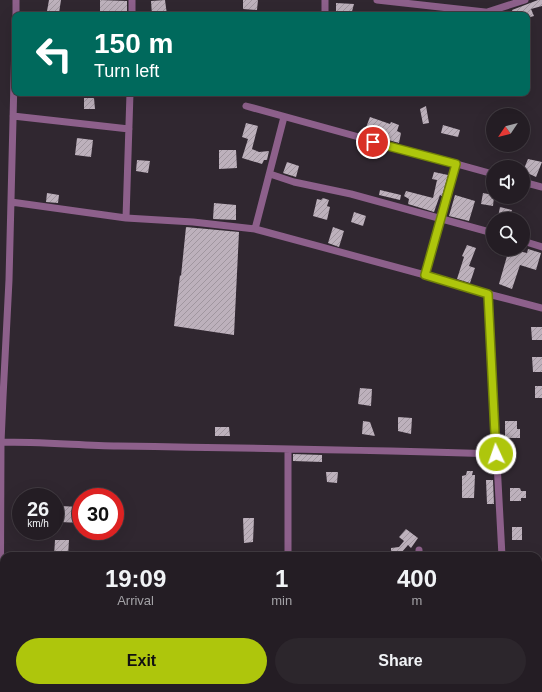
<!DOCTYPE html>
<style>
body{margin:0;font-family:Helvetica,sans-serif;background:#2c262c;color:#f1f3f6;height:100vh;display:flex;flex-direction:column;font-size:15px;white-space:nowrap}
*{box-sizing:border-box;margin:0}
p{font-size:13px;color:#a3a2a6}
.icon{flex:none;width:22px;height:22px;fill:none;stroke:currentColor;stroke-width:2;stroke-linecap:round;stroke-linejoin:round}
.map{position:relative;flex:1;overflow:hidden}
.sheet{position:absolute;left:0px;top:552px;width:542px;height:140px;display:flex;flex-direction:column;background:#241d24;border-radius:12px 12px 0 0;box-shadow:0 4px 16px #0002,0 0 0 1px #413b41}
.sheet>*{flex:none}
.hud{position:absolute;left:12px;top:12px;width:518px;height:84px;border-radius:8px;box-shadow:0 4px 16px #0002,0 0 0 1px #413b41;background:#00695c;color:#fff;overflow:hidden}
.needle{width:26px;rotate:235deg}
.buttons{position:absolute;left:486px;top:108px;display:grid;gap:8px}
.buttons a{display:grid;place-items:center;width:44px;height:44px;border-radius:50%;background:#241d24;box-shadow:0 4px 16px #0002,0 0 0 1px #413b41;font-size:20px}
.speed{position:absolute;left:12px;top:488px;display:flex;gap:8px;font-size:20px;font-weight:700;text-align:center}
.speed>*{display:grid;place-content:center;width:52px;height:52px;border-radius:50%;background:#241d24;box-shadow:0 4px 16px #0002,0 0 0 1px #413b41;line-height:1}
.speed small{font-size:10px;font-weight:400}
.speed .limit{border:6px solid #d22;background:#fff;color:#111}
.pin{position:absolute;display:grid;place-items:center;width:34px;height:34px;color:#fff;margin:-17px;border:2px solid #fff;border-radius:50%;box-shadow:0 1px 4px #0007}
.me{position:absolute;width:44px;margin:-22px;rotate:357deg;stroke-linejoin:round;filter:drop-shadow(0 0 3px #0008)}
.turn{display:flex;align-items:center;gap:14px;height:84px;padding:0 16px;font-size:18px}
.turn .icon{width:52px;height:52px;stroke-width:2.5}
.turn b{display:block;font-size:28px;line-height:34px}
.eta{display:flex;justify-content:space-evenly;align-items:center;height:68px;text-align:center}
.eta b{font-size:24px;font-weight:600;line-height:28px}
.cta{display:flex;gap:8px;margin-top:auto;padding:8px 16px}
.cta a{flex:1;height:46px;border-radius:24px;background:#aec60c;color:#111;font-size:16px;font-weight:600;line-height:46px;text-align:center}
.cta a+a{background:#2c262c;color:#f1f3f6}
.map>svg:first-child{display:block}
</style>
<div class="map">
<svg width="542" height="692" viewBox="0 0 542 692">
<defs>
<pattern id="building-hatch" width="6" height="6" patternUnits="userSpaceOnUse"><rect width="6" height="6" fill="#bdb1bc"/><path d="M-1 1l2-2M0 6l6-6M5 7l2-2" fill="none" stroke="#a0969f"/></pattern>
</defs>
<rect width="100%" height="100%" fill="#302730"/>
<path fill="url(#building-hatch)" d="M49,0H61L59,13L47,11Z
M100,0L127,1V15L100,13Z
M165,0L167,15H152L151,1Z
M243,0H258L257,10L243,9Z
M538,0H542V6L531,9L534,16L527,18V15H514L512,10Z
M336,3L354,4L351,15H336Z
M84,98H94L95,109H84Z
M426,106L429,123L423,124L420,109Z
M370,117L390,124L391,122L399,125L397,131L401,133L399,143L385,139L383,138V136L365,130Z
M246,123L258,126L252,149L259,152L269,151L267,160H264L262,164L242,158L248,139L242,137Z
M443,125L460,130L458,137L441,133Z
M77,138L93,140L91,157L75,155Z
M219,150H236L237,168L219,169Z
M528,159L542,162L536,177L523,171Z
M137,160L150,161L148,173L136,171Z
M287,162L299,166L296,177L283,173Z
M434,172L448,175L442,196L440,195L434,212L408,204L409,199L404,196L406,191L433,198L437,180L432,179Z
M380,190L401,195L400,200L379,195Z
M47,193L59,195L58,203L46,202Z
M483,193L493,195V197H494L493,206L481,204Z
M455,195L475,201L469,221L449,216Z
M323,198L329,200L327,206L330,207L327,220L313,216L317,199L321,200Z
M214,203L236,205V220L213,219Z
M500,207L512,210L509,219H500V218L498,217Z
M354,212L366,216L363,226L351,222Z
M186,227L239,232L234,335L174,326L180,275L181,276Z
M333,227L344,231L339,247L328,243Z
M467,245L476,248L469,266L475,268L470,283L457,279L464,257L462,256Z
M509,249L527,253L528,249L541,253L536,270L520,265L512,289L499,284Z
M531,327H542V340H532Z
M532,357H542V372H533Z
M535,386H542V398H535Z
M360,388L372,389L371,406L358,404Z
M398,417L412,418L411,434L398,431Z
M363,421L370,422L375,436L362,434Z
M505,421H517V429H520V438H505Z
M215,427H229L230,436H215Z
M293,454L322,455V462L293,461Z
M467,471H473L472,475H475L474,498H462V476L466,475Z
M326,472H338L337,483L327,482Z
M486,480H493L494,504H487Z
M510,488H520L521,491H526V498H521V501H510Z
M60,506L81,507V523L60,522Z
M243,518H254L253,542L244,543Z
M512,527H522V540H512Z
M406,529L418,538L411,548L408,545L402,552L403,556H391V548L399,547L404,541L399,537Z
M55,540H69L68,556H54Z"/>
<g fill="none" stroke-linecap="round" stroke-linejoin="round">
<path stroke="#8d608b" stroke-width="7" d="M377,0L485,12
M481,14L525,0
M16,15V0
M132,15V0
M325,15V0
M246,106L493,174
M13,116L129,129
M270,174L294,182L351,194L493,233
M523,182L542,187
M11,202L126,218L193,222L255,229L425,275L488,294L542,308
M126,218L130,93
M255,229L284,117
M523,241L542,247
M425,275L456,164
M488,294L502,556
M3,397L9,280L15,40
M0,398L3,397L1,442L0,681
M1,442C40,442 79,445 118,446C244,448 370,450 496,454
M419,550V556
M288,556V449
M424,688V692
M510,688V692
M287,692V688"/>
</g>
<g fill="none" stroke-linecap="round" stroke-linejoin="round">
<g stroke="#718108" stroke-width="10">
<path id="route" d="M373,142L456,164L425,275L488,294L496,454"/>
</g>
<use href="#route" stroke="#aec60c" stroke-width="7"/>
</g>
</svg>
<div class="buttons">
<a><svg class="needle" viewBox="-14 -14 28 28"><path d="M0-13l5 13h-10z" fill="#e53935"/><path d="M0 13l5-13h-10z" fill="#a3a2a6"/></svg></a>
<a><svg class="icon" aria-label="sound" viewBox="0 0 24 24"><path d="M4 9h4l5-4v14l-5-4H4zM17 9q2 3 0 6"/></svg></a>
<a><svg class="icon" aria-label="search" viewBox="0 0 24 24"><circle cx="10" cy="10" r="6"/><path d="M15 15l6 6"/></svg></a>
</div>
<div class="speed"><div>26<small>km/h</small></div><div class="limit">30</div></div>
<div class="pin" style="left:373px;top:142px;background:#d93025"><svg class="icon" aria-label="arrive" viewBox="0 0 24 24"><path d="M6 21V4h12l-3 4 3 4H6"/></svg></div>
<svg class="me" style="left:496px;top:454px" viewBox="-20 -20 40 40"><circle r="17" fill="#aec60c" stroke="#fff" stroke-width="3"/><path d="M0-11L8 9 0 5-8 9z" fill="#fff"/></svg>
<div class="hud">
<div class="turn"><svg class="icon" aria-label="left" viewBox="0 0 24 24"><path d="M17 20v-9H6M10 6l-5 5 5 5"/></svg><div><b>150 m</b>Turn left</div></div>
</div>
<section class="sheet">
<div class="eta">
<div><b>19:09</b><p>Arrival</p></div>
<div><b>1</b><p>min</p></div>
<div><b>400</b><p>m</p></div>
</div>
<div class="cta"><a>Exit</a><a>Share</a></div>
</section>
</div>
